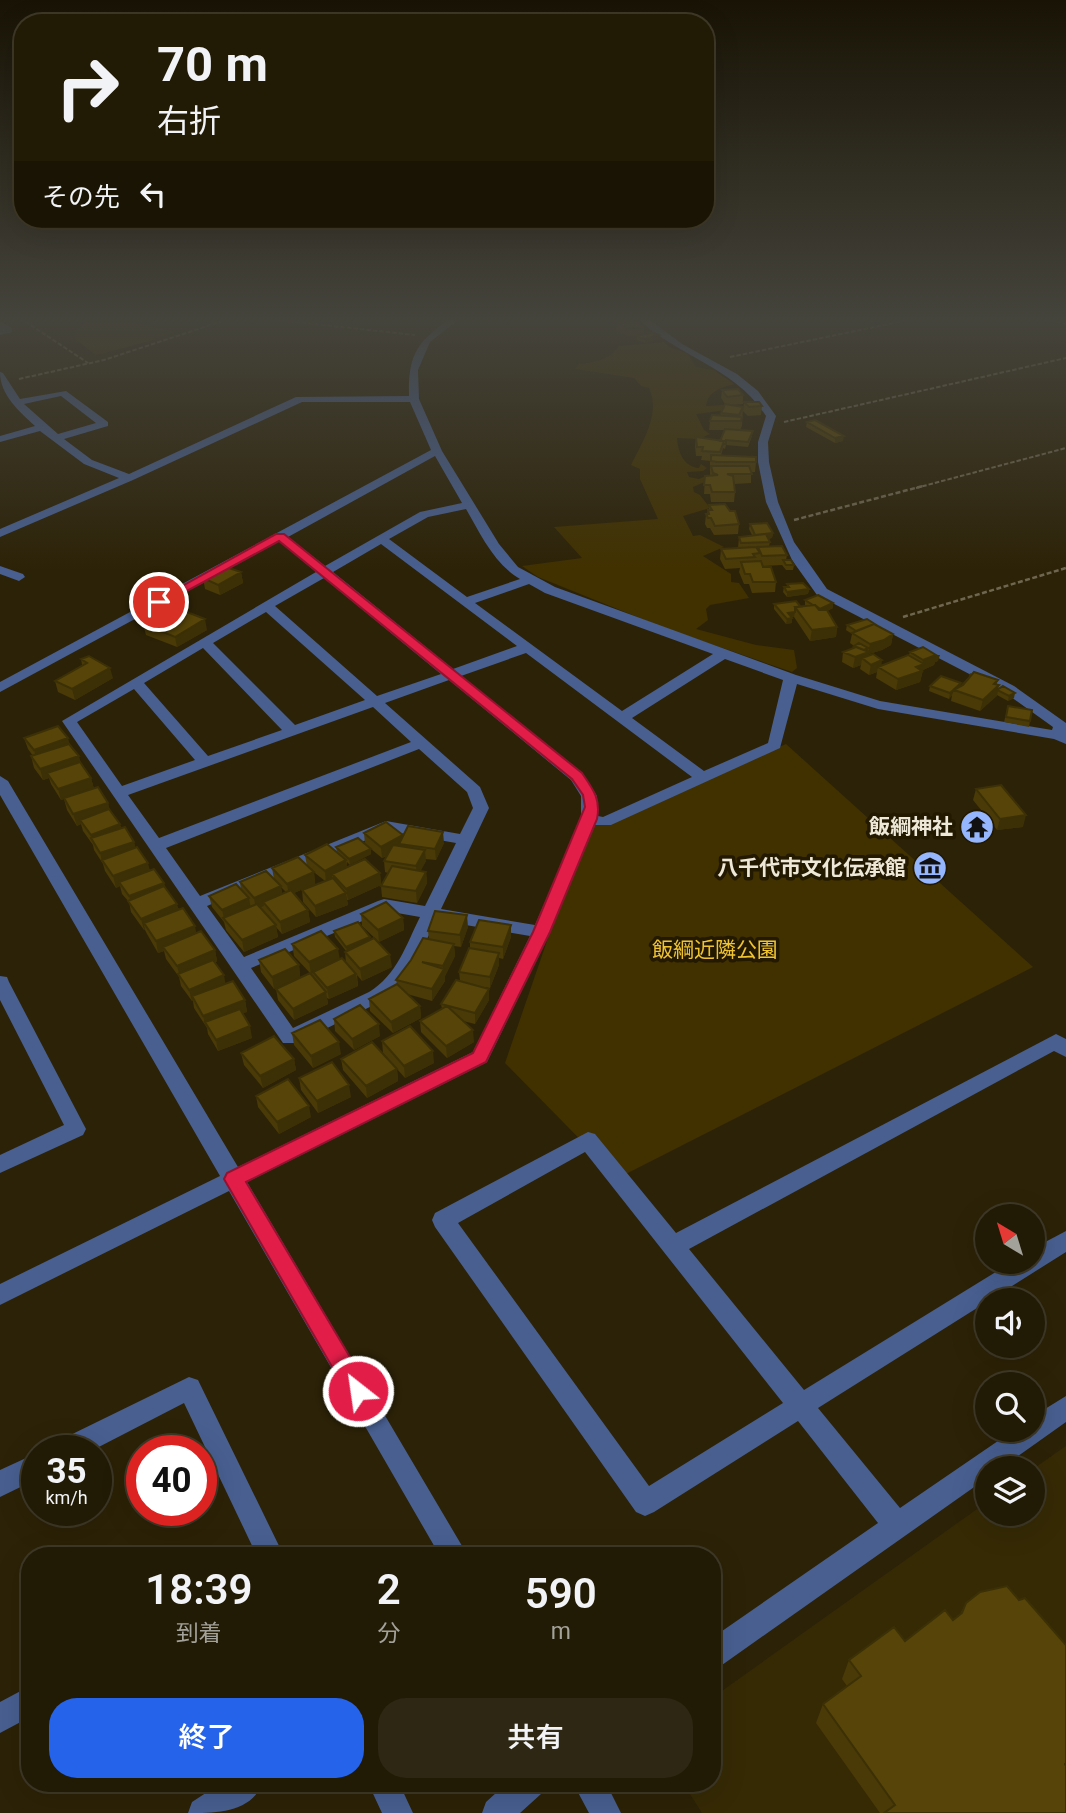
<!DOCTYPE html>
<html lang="ja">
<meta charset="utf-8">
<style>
body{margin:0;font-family:Roboto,"Noto Sans JP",sans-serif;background:#2d2713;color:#f1f3f6;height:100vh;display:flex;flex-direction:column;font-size:26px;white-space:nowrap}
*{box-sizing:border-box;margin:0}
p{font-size:23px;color:#a2a19a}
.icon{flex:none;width:38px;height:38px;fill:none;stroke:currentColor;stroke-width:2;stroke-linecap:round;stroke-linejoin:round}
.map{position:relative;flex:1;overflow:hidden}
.side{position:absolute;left:21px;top:1547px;width:700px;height:245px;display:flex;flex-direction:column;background:#211a05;border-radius:28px;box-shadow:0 7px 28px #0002,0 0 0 2px #3e3827}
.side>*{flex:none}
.guide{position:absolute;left:14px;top:14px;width:700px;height:214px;border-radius:28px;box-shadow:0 7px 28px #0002,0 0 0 2px #3e3827;background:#211a05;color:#f1f3f6;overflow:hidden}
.needle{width:46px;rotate:322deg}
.controls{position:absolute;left:975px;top:1204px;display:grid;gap:14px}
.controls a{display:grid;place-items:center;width:70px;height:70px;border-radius:50%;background:#211a05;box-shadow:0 7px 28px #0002,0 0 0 2px #3e3827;font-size:35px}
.speed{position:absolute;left:21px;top:1435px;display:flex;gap:14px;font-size:35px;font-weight:700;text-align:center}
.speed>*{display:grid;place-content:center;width:91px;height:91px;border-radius:50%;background:#211a05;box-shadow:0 7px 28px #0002,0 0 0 2px #3e3827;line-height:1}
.speed small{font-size:18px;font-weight:400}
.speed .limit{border:10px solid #d22;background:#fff;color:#111}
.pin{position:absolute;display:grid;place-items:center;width:60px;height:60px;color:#fff;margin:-30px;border:4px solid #fff;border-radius:50%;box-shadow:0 2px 7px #0007}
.me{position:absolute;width:77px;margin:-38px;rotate:330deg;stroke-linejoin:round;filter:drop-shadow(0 0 5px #0008)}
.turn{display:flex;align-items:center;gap:24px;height:147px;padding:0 28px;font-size:32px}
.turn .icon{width:91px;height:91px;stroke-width:2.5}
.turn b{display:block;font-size:49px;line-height:60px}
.then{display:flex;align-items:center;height:66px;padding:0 28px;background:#0003;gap:14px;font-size:26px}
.eta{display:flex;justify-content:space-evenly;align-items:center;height:119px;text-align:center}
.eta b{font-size:42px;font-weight:600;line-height:49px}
.action{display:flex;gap:14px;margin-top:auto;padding:14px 28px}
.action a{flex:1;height:80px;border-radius:28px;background:#2563eb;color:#fff;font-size:28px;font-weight:600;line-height:80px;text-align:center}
.action a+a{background:#2d2713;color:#f1f3f6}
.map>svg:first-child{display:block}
</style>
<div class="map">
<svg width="1066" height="1813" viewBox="0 0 1066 1813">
<rect width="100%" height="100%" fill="#2c2207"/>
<path fill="#362a05" d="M1066,1446V1813H702L683,1783H712V1698L987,1502V1514H1032L1033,1469Z"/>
<path fill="#413100" d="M94,317H144L136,323L173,332L154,340L96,355L75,339V331Z
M664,342L669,347L688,354L696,367L714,370L734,384C721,388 708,391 706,406L724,405L726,410L696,414L704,430L710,434L699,439L677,438C678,452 684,467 699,468L701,464L707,468L703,471L687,472L689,477L699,479L706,476L707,481L693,487L694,492L700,495L710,508L683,516L693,536L700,535L724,547L703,556L731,574V582L739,583L749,598L710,605L706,609L708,620L696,629L756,645L794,650L797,668L792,672L667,629L538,577L522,566L582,558L554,527L658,519L640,479V469L631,465C643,441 661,413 649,388L641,386L634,378L575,369L579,364C593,363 612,359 619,346Z
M786,744L1033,967L618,1178L505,1063L589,819L605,824Z"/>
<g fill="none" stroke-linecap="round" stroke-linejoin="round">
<path stroke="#6f664f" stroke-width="2" stroke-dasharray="4.5 2" stroke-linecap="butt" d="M250,317L415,335
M1031,317L1066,324
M20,318L88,363
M730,357L923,317
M19,379L104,360L235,317
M784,422L1066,358
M916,488L1066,448"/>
<path stroke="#6f664f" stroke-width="2.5" stroke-dasharray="5 2.5" stroke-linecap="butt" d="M794,520L923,486
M903,617L1066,568"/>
<path fill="#485f90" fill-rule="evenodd" d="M452,317H462L430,342L418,370L419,399L442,451L499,544L518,567L555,587L796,675L880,701L1052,730L1053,727L1004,692L817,595L792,560L766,502L758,462V442L766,416C735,367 676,356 636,317H646L682,344L737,374L758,391L776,416L768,442L769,462L778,502L794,542L827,589L1014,686L1066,723V744L1054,739L878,709L797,684L780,748L611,825H595L550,932L487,1062L247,1182L468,1556H440L229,1191L0,1305V1284L220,1176L0,795V776L8,781L238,1167L473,1052L530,936L436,920L411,973L394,995L297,1043H283L62,721L316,572L279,541L0,692V682L431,450L410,402H302L133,480L0,537V529L119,478L84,464L40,431L0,442V436L35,426C19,411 0,395 0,372L3,373L20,399L66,391L108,422V426L64,439L92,460L129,474L296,397L409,396C408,352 418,342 452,317ZM61,396L96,423L58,434L24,404ZM435,456L462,503L420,512L325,566L288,537ZM466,509C480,533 494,564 520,579L467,597L389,539L428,517ZM381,544L517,646L453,669L333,572ZM324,578L441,674L377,696L275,606ZM529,584L545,593L713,654L622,711L475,603ZM266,612L365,700L295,725L213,643ZM203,648L282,730L208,756L144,683ZM526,653L692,777L603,817L598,816L597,796L583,774L461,676ZM725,659L783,680L768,743L704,771L632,718ZM449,680L571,780L581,796V819L535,925L441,909L489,808L480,787L385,703ZM134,689L195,760L122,786L77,722ZM373,707L411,742L159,838L128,795ZM419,749L467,792L473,808L460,834L386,821L200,896L166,848ZM388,831L456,843L425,906L384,899L378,901L244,957L207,906ZM386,911L420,917C406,945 397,975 369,992L293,1028L251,968Z
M0,321L12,328V332L0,335Z
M0,566L23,574L25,577L19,581L0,574Z
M0,976L7,977L9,982L86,1129L83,1135L0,1173V1155L64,1125L0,1000Z
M1056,1034L1066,1039V1057L1054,1051L689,1249L804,1390L1012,1262H1032V1249L1066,1231V1252L818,1408L900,1508L1014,1430H1032V1417L1066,1396V1422L1001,1468H987V1478L722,1665L712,1669V1638L878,1523L798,1421L654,1512L645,1516L636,1512L435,1227L432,1220L435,1213L588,1132L595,1134L676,1233ZM585,1152L783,1403L649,1486L458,1223Z
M189,1377L198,1380L284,1556H257L184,1403L91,1451H52L56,1442Z
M37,1453V1479L0,1497V1470Z
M30,1686V1717L0,1733V1702Z
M221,1783H263C250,1813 217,1813 188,1813L192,1802Z
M368,1783H399L413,1813H382Z
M507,1783H545L541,1794L520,1813H482L486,1802Z
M573,1783H606L621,1813H589Z"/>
</g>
<path fill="#4a3a07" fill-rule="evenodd" d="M605,317H630V321L644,328V334L658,339L645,343L637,340V336H627L616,330L617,325L614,322L615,320Z
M722,390L743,395V404L732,405L743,407L742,426L740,430L753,431L752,436L748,447L726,445L725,449L723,448L721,456L756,462L755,472H751V483L734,484L735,492L734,502H711L710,494H704L705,476L710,475V461L701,460L702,456H696L695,446L696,437L720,441L725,430H709L710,421L720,416L725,404L721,398Z
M744,402L762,406L761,415L748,416L743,411Z
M807,422L843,441L835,443L806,427Z
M709,505L739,524L738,534L714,535L710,528H707L705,524L706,514H707L708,510H709Z
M750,524L773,533L772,538L768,539L770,542L769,546L787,555L786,560L794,565L793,570H786L782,565L763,566L776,582L775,592L752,593L749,584H744L739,572L740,568L725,569L720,559L721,549L738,548L739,537L752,535L749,529Z
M241,572L243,583L220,595L205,589L203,578Z
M787,584L809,589L808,594L787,597L783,592L784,587H787Z
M805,600L833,603V608L827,611L837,627L836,637L810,641L794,617H792V623L786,624L774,609V604L805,606Z
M143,624L207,630L177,647L146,635Z
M847,625L878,626L893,634L891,645L882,650L869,654L868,656L881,666L909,655L910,652L938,661L935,662L934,665L923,670L920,682L896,690L876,678L877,672L869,675L860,669L861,665L853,668L842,662L843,652L853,648L854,646L850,643L852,634L846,630Z
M81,659L113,678L75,700L58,692L55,681L82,665Z
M970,673L996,684L998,689L1014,698L1008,701L997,695L980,711L951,701L952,695L949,699L929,691L930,686L961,683L960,686L969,677Z
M1008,706L1030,721L1029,727L1004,722Z
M24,738L70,745L81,764L91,778L94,789L108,803L109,809L122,828L134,842L135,848L150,870L164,883L165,888L179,909L196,933L215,950L217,961L215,963L225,983L245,1000L247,1012L242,1013L252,1038L218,1051L208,1034L207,1028L194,1008L193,1001H192L181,986L179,977L166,959L164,951L158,953L147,934L145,930H144L131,912L129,902L122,894L120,886L116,888L105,871L103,864L94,850L93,845L83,831L81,824L77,826L67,810L64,799L61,800L51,784L49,778L43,780L34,768L31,756H33L28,749Z
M976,789L1023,827L997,830L973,800Z
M364,833L403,836L444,843L436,860L425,859L426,861L420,871L426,872L427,883L417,903L382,897L381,886L388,873L385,872L384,861L387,856L382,858L371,849V854L350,865L347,862V867L380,873L381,885L348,900H347L348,905L316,917L303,902L302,890L325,881L310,869L314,872L315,884L294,893L308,910L310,922L282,934L276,927L278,937L244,952L226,930L224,922L212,907L209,896L241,890L240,882L274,879L272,868L307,866L305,855L337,852L336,847L365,844ZM281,887L286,892L282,894Z
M361,914L403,918L404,930L379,942L362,926Z
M468,927L461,947L454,946L455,956L445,976V981L432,1001L407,994L420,1006L421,1018L393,1033L370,1011L369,999L397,984L396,980L429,939L428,931Z
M334,931L371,940L392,967L362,981L357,975L358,986L329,999L327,998L328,1004L294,1020L278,1000L276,989L310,973L294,956L292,944L346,963L345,952L346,951L335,937Z
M511,937L503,959L499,958V965L490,988L484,987L489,989V1000L475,1024L463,1021L474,1042L447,1058L421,1032L420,1021L442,1009L441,1004L460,981L459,972L470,948V942Z
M259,960L299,965L300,977L274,989L261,972Z
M334,1019L380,1036L354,1050L335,1031Z
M292,1033L341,1054L313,1068L294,1045Z
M382,1041L434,1063L405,1078L397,1069L398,1081L367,1098L343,1070L341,1059L396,1068L383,1053Z
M241,1053L294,1059L296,1070L263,1088L244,1065Z
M299,1078L351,1097L318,1113L301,1090Z
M256,1096L311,1117L279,1134L258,1107Z
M966,1603L1066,1813H880L816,1723L823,1704L847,1686L842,1679L849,1660L905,1641L953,1620L960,1614Z"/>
<path fill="#3c3006" d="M630,317V325L619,323V318Z
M659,335L658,339L645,343V339Z
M844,436L843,441L835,443V438Z
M773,533L772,538L755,541L756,536Z
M241,572L243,583L220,595L218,585Z
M809,589L808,594L787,597V592Z
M833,603V608L819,614L820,609Z
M795,612L794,617L788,618V613Z
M792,618V623L786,624L787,619Z
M205,619L207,630L177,647L175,637Z
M837,627L836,637L810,641L812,630Z
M893,634L891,645L882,650L869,654L867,662L862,658L861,665L853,668L855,657L862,651L868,648L867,653L868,652L870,644Z
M936,655H940L938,661L935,662L934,665L923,670L920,682L896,690L898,679L922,665L923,660Z
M882,660L881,669L878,667L877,672L869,675L871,665Z
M110,668L113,678L75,700L72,689Z
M998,680L995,689L999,685L997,696L980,711L983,700Z
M961,683L960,689L954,690L952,695L949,699L950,693Z
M1015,693L1014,698L1008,701L1009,696Z
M68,738L71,749L37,761L34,750Z
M79,756L82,767L47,773L49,778L43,780L40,769Z
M91,778L94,789L61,800L58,789Z
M108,803L111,814L80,820L81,824L77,826L73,814Z
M1026,815L1023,827L997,830L1000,819Z
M120,824L123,835L92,840L91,835Z
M443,832L444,843L436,860L435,849Z
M403,835L399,844L400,849L382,858L381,847Z
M134,842L137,854L102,860L103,865L100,853Z
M371,849V854L350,865L349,859Z
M425,850L426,861L417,878L416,866Z
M346,860L348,871L332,874V879L326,882L325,871Z
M148,863L151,875L119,882L120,886L116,888L113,876Z
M314,872L315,884L289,895L287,884Z
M426,872L427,883L417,903L416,891Z
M380,873L381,885L348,900L346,889Z
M164,883L167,894L132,908L129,896Z
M281,886L283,898L263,902L264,906L256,909L254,898Z
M346,893L348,905L316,917L315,906Z
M249,898L251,910L224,918L222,910Z
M177,904L180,915L144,923L145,930H144L141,919Z
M308,910L310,922L282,934L280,922Z
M467,915L468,927L461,947L460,935Z
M403,918L404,930L379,942L378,930Z
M276,925L278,937L244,952L242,940Z
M511,925V937L503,959V947Z
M195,926L197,937L163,947L164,951L158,953L156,941Z
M370,937L371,943L347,953L346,947Z
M454,944L455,956L445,976V981L432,1001V989L443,970V966Z
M338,949L340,960L311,974L309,962Z
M215,950L217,961L180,977L177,966Z
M499,953V965L490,988V977Z
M390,955L392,967L362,981L360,969Z
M299,965L300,977L274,989L272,977Z
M356,974L358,986L329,999L327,988Z
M224,975L226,987L192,996L193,1001H192L189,990Z
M489,989V1000L475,1024V1013Z
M326,992L328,1004L294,1020L293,1009Z
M245,1000L247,1012L208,1027L205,1022L206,1028L203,1016Z
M420,1006L421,1018L393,1033L391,1022Z
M379,1024L380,1036L354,1050L352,1039Z
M250,1026L252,1038L218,1051L216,1040Z
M473,1030L474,1042L447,1058L446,1046Z
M339,1042L341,1054L313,1068L311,1056Z
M433,1051L434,1063L405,1078L404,1066Z
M294,1059L296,1070L263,1088L260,1076Z
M397,1069L398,1081L367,1098L366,1086Z
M349,1085L351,1097L318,1113L317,1101Z
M309,1106L311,1117L279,1134L277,1122Z"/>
<path fill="#564408" stroke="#3c3006" stroke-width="2" d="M635,320L644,328H627L617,322Z
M652,332L659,335L645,339L637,336Z
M738,389L743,395L727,397L722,390Z
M744,402H759L762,406L749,407Z
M725,404L743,407L739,415L721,413Z
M712,415L742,417L741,421H710Z
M815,420L844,436L835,438L807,422Z
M725,429L753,431L748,442L726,440V444H723L724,441H720Z
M696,437L724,441L720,452L702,451L703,447H697Z
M711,455L756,457V462H717L711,461Z
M711,466H749L752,474H727L733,476L735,492H712L710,485H704L705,476L718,475L713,473Z
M725,504L730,511H735L739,524L715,526L711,518H708L706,514H709L708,510H712L709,505Z
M767,523L773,533L755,535L750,524Z
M766,534L770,542L741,543L739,537Z
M782,546L787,555L762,556L758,547Z
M756,547L760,553L753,554L755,557L726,559L721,549Z
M783,560H791L794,565H786Z
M761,561L763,567H771L776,582H753L750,574H745L741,562Z
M226,567L241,572L218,585L203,578Z
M803,583L809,589L787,592L784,587H789L787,584Z
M818,595L833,603L820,609L815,605H813L805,600Z
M796,601L801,607H795V612L788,613L792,618L787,619L774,604Z
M815,605L819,610H827L837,627L812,630L795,607Z
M174,607L205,619L175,637L143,624Z
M867,619L878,626L874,624L856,631L847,625Z
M874,624L893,634L884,640L870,644L852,633Z
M859,643L868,648L864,650L854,646Z
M856,647L869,652L855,657L843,652Z
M923,647L936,655L923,660L910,652Z
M873,654L882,660L871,665L862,658Z
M908,655L924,664L916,667L922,671L898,679L878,667Z
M89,656L110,668L72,689L55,681L87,663L81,659Z
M974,672L998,680L994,684L999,685L983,700L954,690L963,685Z
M941,676L961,683L950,693L930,686Z
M1003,686L1015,693L1009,696L997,690Z
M1008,706L1032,710L1030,721L1006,717Z
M58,726L68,738L34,750L24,738Z
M69,744L79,756L40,769L31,756Z
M80,762L91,778L58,789L47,773Z
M1001,785L1026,815L1000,819L976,789Z
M98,787L108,803L73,814L64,798Z
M109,809L120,824L91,835L80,820Z
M386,822L403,835L381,847L364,833Z
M408,826L443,832L435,849L399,844Z
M125,827L134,842L100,853L91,838Z
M358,838L371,849L349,859L336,847Z
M327,844L346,860L325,871L305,855Z
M393,845L425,850L416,866L384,861Z
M137,847L148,863L113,876L102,860Z
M298,857L314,872L287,884L272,868Z
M365,859L380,873L346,889L332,874Z
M392,866L426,872L416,891L381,886Z
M154,869L164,883L129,896L119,882Z
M266,871L281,886L254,898L240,882Z
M333,878L346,893L315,906L302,890Z
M236,884L249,898L222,910L209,896Z
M164,886L177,904L141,919L128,901Z
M291,890L308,910L280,922L263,902Z
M386,902L403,918L378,930L361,914Z
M257,904L276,925L242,940L223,918Z
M183,908L195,926L156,941L144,923Z
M435,911L467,915L460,935L428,931Z
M479,920L511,925L503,947L470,942Z
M358,922L370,937L346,947L334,931Z
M201,931L215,950L177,966L163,947Z
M321,931L338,949L309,962L292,944Z
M374,938L390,955L360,969L345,952Z
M423,938L454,944L443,966L422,962L444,969L432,989L396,980L411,960Z
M469,948L499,953L490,977L459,972Z
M285,949L299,965L272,977L259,960Z
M342,958L356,974L327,988L313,972Z
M213,960L224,975L189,990L178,974Z
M310,973L326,992L293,1009L276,989Z
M456,980L489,989L475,1013L441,1004Z
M233,981L245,1000L203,1016L192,996Z
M397,984L420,1006L391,1022L369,999Z
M360,1005L379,1024L352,1039L334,1019Z
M447,1006L473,1030L446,1046L420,1021Z
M240,1009L250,1026L216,1040L205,1022Z
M320,1020L339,1042L311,1056L292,1033Z
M410,1026L433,1051L404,1066L382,1041Z
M274,1036L294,1059L260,1076L241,1053Z
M372,1042L397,1069L366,1086L341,1059Z
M332,1062L349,1085L317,1101L299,1078Z
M288,1079L309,1106L277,1122L256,1096Z
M1007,1586L1019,1600L1025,1598L1066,1645V1763L1065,1764L1066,1766V1813H884L895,1805L823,1704L861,1676L849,1660L894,1627L905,1641L945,1610L953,1620L962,1613L966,1603L980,1592Z"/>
<linearGradient id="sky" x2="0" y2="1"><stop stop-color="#181304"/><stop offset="0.56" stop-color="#45443c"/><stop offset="1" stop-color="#45443c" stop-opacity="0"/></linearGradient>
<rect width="1066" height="571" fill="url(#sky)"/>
<path fill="#e11d48" stroke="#92132f" stroke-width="2" d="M276,534H284L582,773C593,789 601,799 597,819L550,932L486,1062L246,1182L366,1384L370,1391L366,1398L358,1401L350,1398L224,1179L227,1173L473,1053L533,932L585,807L583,795L572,779L279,541L163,604L153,602Z"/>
<defs>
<g id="temple-disc" transform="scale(1.75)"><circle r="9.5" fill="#95b6fd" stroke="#221900"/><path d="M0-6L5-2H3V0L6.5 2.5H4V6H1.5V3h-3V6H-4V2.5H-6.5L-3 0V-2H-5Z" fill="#111"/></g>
<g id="museum-disc" transform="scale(1.75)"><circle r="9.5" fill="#95b6fd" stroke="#221900"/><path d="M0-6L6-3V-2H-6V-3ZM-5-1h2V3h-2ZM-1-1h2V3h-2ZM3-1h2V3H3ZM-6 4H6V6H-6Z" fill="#111"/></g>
</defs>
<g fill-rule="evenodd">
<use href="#temple-disc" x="977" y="827"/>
<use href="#museum-disc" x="930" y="868"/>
</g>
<g text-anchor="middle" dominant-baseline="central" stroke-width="7" stroke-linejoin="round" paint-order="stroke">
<g font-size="21" font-weight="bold" fill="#eee8d8" stroke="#221900" text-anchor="end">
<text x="953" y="827">飯綱神社</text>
<text x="906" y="868">八千代市文化伝承館</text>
</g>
<g font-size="21" fill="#f0c333" stroke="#221900">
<text x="715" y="950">飯綱近隣公園</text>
</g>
</g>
</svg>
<div class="controls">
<a><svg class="needle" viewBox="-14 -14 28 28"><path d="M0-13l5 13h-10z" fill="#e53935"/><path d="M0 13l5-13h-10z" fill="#a2a19a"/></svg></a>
<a><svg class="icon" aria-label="sound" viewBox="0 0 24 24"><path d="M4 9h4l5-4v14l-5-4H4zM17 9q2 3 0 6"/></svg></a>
<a><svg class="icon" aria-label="search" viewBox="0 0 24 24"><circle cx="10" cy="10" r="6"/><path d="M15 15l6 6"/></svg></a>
<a><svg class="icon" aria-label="layers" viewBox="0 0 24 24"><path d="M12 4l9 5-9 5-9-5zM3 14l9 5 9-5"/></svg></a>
</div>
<div class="speed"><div>35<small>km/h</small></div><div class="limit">40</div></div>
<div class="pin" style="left:159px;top:602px;background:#d93025"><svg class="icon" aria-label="arrive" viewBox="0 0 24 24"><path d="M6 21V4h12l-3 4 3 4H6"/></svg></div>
<svg class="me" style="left:358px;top:1391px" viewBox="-20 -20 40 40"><circle r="17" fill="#e11d48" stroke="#fff" stroke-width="3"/><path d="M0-11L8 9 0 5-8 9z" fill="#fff"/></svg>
<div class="guide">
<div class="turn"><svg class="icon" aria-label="right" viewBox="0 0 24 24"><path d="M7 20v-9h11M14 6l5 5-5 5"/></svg><div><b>70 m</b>右折</div></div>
<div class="then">その先<svg class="icon" aria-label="left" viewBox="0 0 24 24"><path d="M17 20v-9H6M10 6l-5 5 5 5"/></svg></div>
</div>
<section class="side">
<div class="eta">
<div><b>18:39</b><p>到着</p></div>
<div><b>2</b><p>分</p></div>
<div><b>590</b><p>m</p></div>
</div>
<div class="action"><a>終了</a><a>共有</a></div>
</section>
</div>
